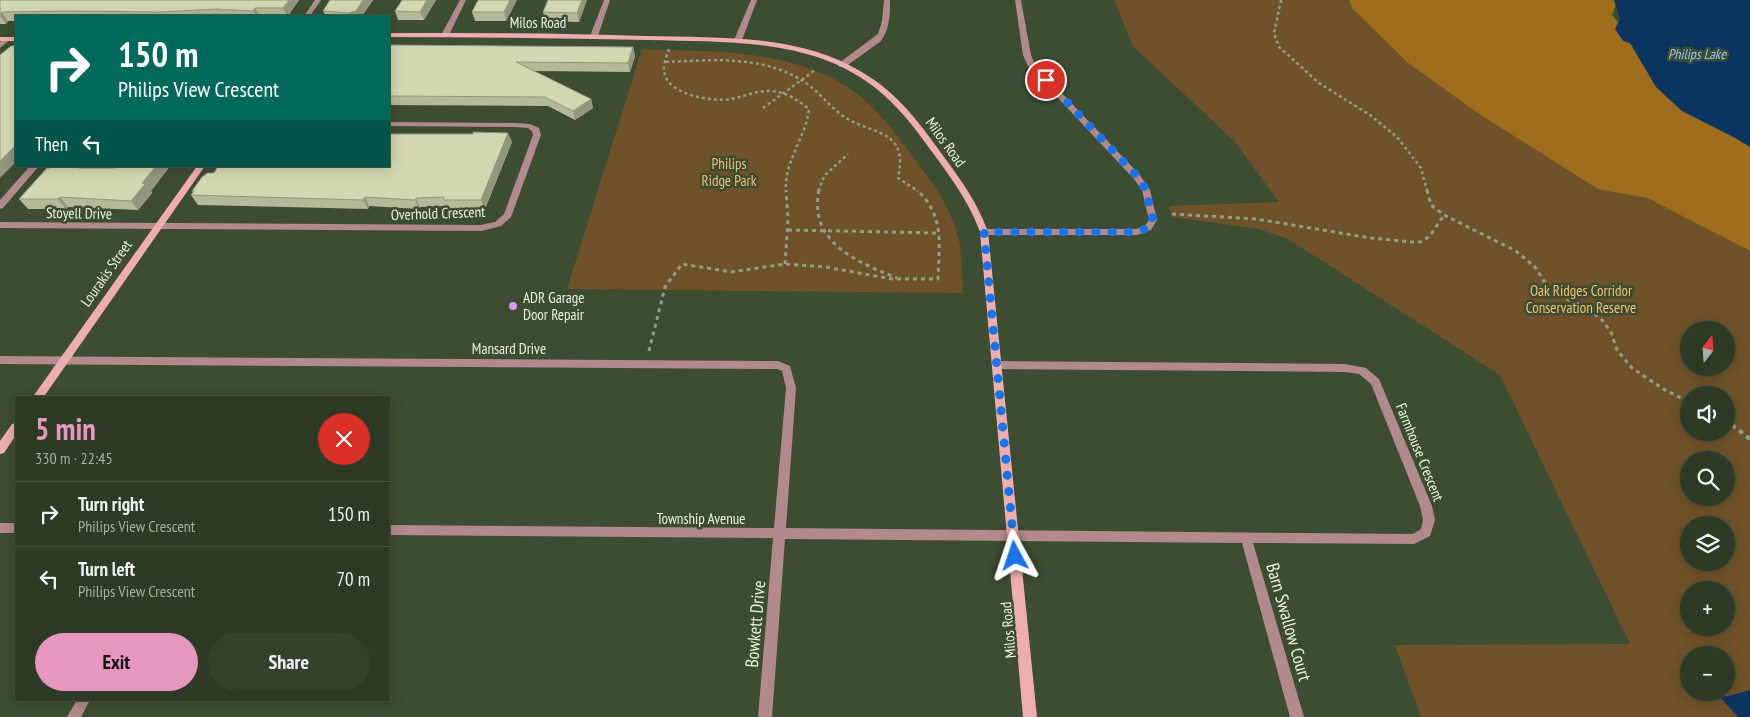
<!DOCTYPE html>
<meta charset="utf-8">
<style>
body{margin:0;font-family:"PT Sans Narrow",sans-serif;background:#35412d;color:#f1f3f6;height:100vh;display:flex;flex-direction:column;font-size:19px;white-space:nowrap}
*{box-sizing:border-box;margin:0}
p{font-size:16px;color:#a7ada7}
.icon{flex:none;width:28px;height:28px;fill:none;stroke:currentColor;stroke-width:2;stroke-linecap:round;stroke-linejoin:round}
.map{position:relative;flex:1;overflow:hidden}
.panel{position:absolute;left:15px;top:396px;width:375px;height:305px;display:flex;flex-direction:column;background:#2d3a25;border-radius:0px;box-shadow:0 2px 12px #0003,0 0 0 1px #485442}
.panel>*{flex:none}
.banner{position:absolute;left:15px;top:15px;width:375px;height:152px;border-radius:0px;box-shadow:0 2px 12px #0003,0 0 0 1px #485442;background:#00695c;color:#fff;overflow:hidden}
.needle{width:32px;rotate:17deg}
.buttons{position:absolute;left:1680px;top:321px;display:grid;gap:10px}
.buttons a{display:grid;place-items:center;width:55px;height:55px;border-radius:50%;background:#2d3a25;box-shadow:0 2px 12px #0003,0 0 0 1px #485442;font-size:25px}
.pin{position:absolute;display:grid;place-items:center;width:42px;height:42px;color:#fff;margin:-21px;border:2px solid #fff;border-radius:50%;box-shadow:0 1px 5px #0007}
.me{position:absolute;width:55px;margin:-28px;rotate:355deg;stroke-linejoin:round;filter:drop-shadow(0 0 4px #0008)}
.turn{display:flex;align-items:center;gap:18px;height:105px;padding:0 20px;font-size:22px}
.turn .icon{width:65px;height:65px;stroke-width:2.5}
.turn b{display:block;font-size:35px;line-height:42px}
.then{display:flex;align-items:center;height:48px;padding:0 20px;background:#0003;gap:10px;font-size:19px}
.round{display:grid;place-items:center;flex:none;width:52px;height:52px;border-radius:26px;background:#35412d}
.head{display:flex;align-items:center;justify-content:space-between;height:85px;padding:0 20px}
h1{font-size:30px;font-weight:800;line-height:38px;color:#e797bd}
.cta{display:flex;gap:10px;margin-top:auto;padding:10px 20px}
.cta a{flex:1;height:58px;border-radius:30px;background:#e797bd;color:#111;font-size:20px;font-weight:800;line-height:58px;text-align:center}
.cta a+a{background:#35412d;color:#f1f3f6}
ul{padding:0;list-style:none}
li{display:flex;align-items:center;gap:15px;height:65px;padding:0 20px;border-top:1px solid #485442}
li div{flex:1}
li b{display:block;font-size:19px}
li em{font-style:normal}
.map>svg:first-child{display:block}
</style>
<div class="map">
<svg width="1750" height="717" viewBox="0 0 1750 717">
<rect width="100%" height="100%" fill="#3c4d31"/>
<path fill="#6f5229" fill-rule="evenodd" d="M1114,0H1376L1641,197L1647,198L1750,251V717H1421L1395,645L1630,644L1500,375L1288,239L1259,229L1172,217L1169,206L1279,202L1235,142L1133,46ZM1689,330H1726V368H1689ZM1689,395H1726V432H1689ZM1689,460H1726V498H1689ZM1689,525H1726V562H1689ZM1689,590H1726V628H1689ZM1689,655H1726V692H1689Z
M642,49C712,52 791,48 852,90C875,106 892,129 909,151C929,178 951,205 959,240C962,257 962,275 963,293L567,289Z"/>
<path fill="#9f6e1d" d="M1349,0H1618L1612,15L1651,61L1667,98L1713,120L1750,142V251L1647,198L1598,189L1479,114L1407,62L1352,8Z"/>
<path fill="#0c3460" d="M1614,0H1750V147L1737,139L1682,111L1656,87L1630,43L1623,41L1615,29L1620,19Z
M1750,690V717H1738L1721,698Z"/>
<g fill="none" stroke-linecap="round" stroke-linejoin="round">
<path stroke="#919f89" stroke-width="2.5" stroke-dasharray="3 3" stroke-linecap="butt" d="M1281,0L1274,33L1279,47L1319,83L1370,115L1397,137L1421,168L1427,191
M669,49C667,56 663,64 664,71C667,95 711,102 730,99C744,97 757,90 771,91C786,92 798,100 809,109C806,138 784,160 786,191
M666,62C712,60 762,55 803,81C819,91 830,108 846,118C877,136 908,130 898,178L918,191
M763,108L815,70
M818,191L825,175L848,154"/>
<path stroke="#919f89" stroke-width="3" stroke-dasharray="4 4" stroke-linecap="butt" d="M819,190C808,242 857,262 897,278
M1427,190L1431,205L1444,215L1516,251L1535,267L1551,292L1587,308L1602,320L1611,332L1617,350L1632,368L1665,390L1689,402
M1172,214L1256,219L1371,238L1412,242H1420L1429,237L1444,215
M788,230L938,233
M785,264L788,220L786,190
M649,351L665,287L682,264L731,272L785,264L826,267L892,279H938C939,244 945,216 917,190
M1726,420L1734,426"/>
<path stroke="#919f89" stroke-width="4" stroke-dasharray="4.5 4.5" stroke-linecap="butt" d="M1732,425L1750,439"/>
<path fill="#b2898c" fill-rule="evenodd" d="M315,0H321L310,16H304Z
M460,0H466L449,35L442,37L441,35Z
M604,0H610L598,36L591,38L590,36Z
M751,0H757L742,40L735,42L734,40Z
M884,0H890C890,15 890,28 881,41L845,67H839V63L878,34L882,21Z
M1015,0H1021L1031,55L1035,65L1140,175L1150,190L1157,220L1151,230L1137,235H984L980,232L984,229H1136L1145,226L1149,220L1142,190L1134,179L1028,66L1023,55Z
M4,37L11,39L0,48V42Z
M389,122L515,123L530,124L539,128L541,135L511,217L501,226L481,231L0,228V222L481,225L495,222L504,214L533,135L532,131L528,128L515,127L389,126Z
M30,166H39L3,208L0,209V200Z
M0,356L778,361L790,366L796,388L786,528L1413,534L1421,529L1423,520L1420,506L1371,384L1359,374L1345,372L997,369L993,368L992,365L993,362L997,361L1345,364L1366,368L1379,379L1432,506L1435,520L1430,536L1414,544L1253,543L1304,717H1290L1242,543L785,539L772,717H758L773,538L389,535V525L774,528L786,388L782,371L777,369L0,364Z
M0,523H16V533H0Z
M77,700H90L81,717H67Z"/>
<path fill="#edadb1" fill-rule="evenodd" d="M389,33C475,33 561,33 646,36C713,38 786,34 847,64C894,87 915,117 944,157C962,181 978,204 988,232L1037,717H1023L980,232C970,205 955,183 938,160C909,120 888,90 842,67C783,39 713,42 649,40C562,38 476,37 389,37Z
M0,37H16V41H0Z
M197,166H205L43,398H32Z
M16,423V435L4,453L0,454V441L12,424Z"/>
</g>
<path fill="#b5b999" d="M0,0H299L288,16H16V21H8L6,24H0Z
M330,0H373L362,16H326L323,11Z
M436,0L424,20H398L395,11Z
M517,0L506,21H475L472,12Z
M587,0L579,22L545,21L543,12Z
M389,45L633,47L635,56L630,72L534,71L591,99L593,108L575,120L548,106L389,105Z
M512,142L485,209H448L446,206L420,207L419,209L369,206L368,209L198,205L191,195L193,193L192,191Z
M118,166H170L151,191L152,193L138,210L68,207L66,209H28L19,199L50,168H116Z"/>
<path fill="#93967d" d="M289,0H299L287,16L283,8Z
M363,0H373L362,16H350L349,13Z
M427,0H436L424,20L420,12Z
M510,0H517L506,21L504,12Z
M582,0H587L579,22L577,13Z
M255,8L260,16H256L253,11Z
M2,12L8,21L6,24L0,16V14Z
M633,47L635,56L630,72L628,63Z
M591,99L593,108L575,120L573,111Z
M508,133L512,142L485,209L481,200Z
M16,145V162L0,178V161Z
M81,166H96L87,178L79,168Z
M156,166H170L151,191L152,193L138,210L131,201L142,183Z
M60,197L68,207L66,209L58,199Z
M365,197L369,206L368,209L363,200Z
M416,198L420,207L419,209L415,200Z"/>
<path fill="#d2d7b2" stroke="#93967d" d="M0,0H289L283,8H255L253,11L217,9L161,12L66,11L2,12L0,14Z
M330,0H363L356,11L349,13L323,11Z
M402,0H427L420,12L395,11Z
M478,0H510L504,12H472Z
M548,0H582L577,13L543,12Z
M389,45L633,47L628,63L516,62L591,99L573,111L545,97L389,96Z
M11,46H16V145L0,161V55Z
M473,132L508,133L481,200H444V197L416,198L415,200L365,197L363,200L191,195L194,191H192L202,177L207,173H214L218,166H389V134H473Z
M51,166H81L79,168H116L118,166H156L142,183L145,184L131,201L60,197L58,199H19L47,168H50Z"/>
<g fill="none" stroke-linecap="round" stroke-linejoin="round">
<path stroke="#1a73e8" stroke-width="9" stroke-dasharray="0 16.2" d="M1015,556L984,232H1137L1148,228L1153,220L1146,190L1138,177L1046,80"/>
</g>
<circle fill="#d99af7" stroke="#3c4d31" stroke-width="2" cx="513" cy="306" r="5"/>
<g text-anchor="middle" dominant-baseline="central" stroke-width="5" stroke-linejoin="round" paint-order="stroke">
<g font-size="14" font-style="italic" fill="#9dc6f9" stroke="#3c4d31">
<text x="1697" y="54">Philips Lake</text>
</g>
<g font-size="15" fill="#e7f2e1" stroke="#3c4d31">
<text x="538" y="22">Milos Road</text>
<text transform="translate(946 142) rotate(54)">Milos Road</text>
<text transform="translate(79 213) rotate(1)">Stoyell Drive</text>
<text transform="translate(438 213) rotate(-2)">Overhold Crescent</text>
<text transform="translate(106 273) rotate(-55)">Lourakis Street</text>
<text x="509" y="348">Mansard Drive</text>
<text transform="translate(1420 452) rotate(68)">Farmhouse Crescent</text>
<text x="701" y="518">Township Avenue</text>
<text transform="translate(1008 630) rotate(-95)">Milos Road</text>
</g>
<g font-size="15" fill="#f6bf73" stroke="#3c4d31">
<text x="729" y="163">Philips<tspan x="729" dy="17">Ridge Park</tspan></text>
<text x="1581" y="290">Oak Ridges Corridor<tspan x="1581" dy="17">Conservation Reserve</tspan></text>
</g>
<g font-size="15" fill="#e7f2e1" stroke="#3c4d31" text-anchor="start">
<text x="523" y="297">ADR Garage<tspan x="523" dy="17">Door Repair</tspan></text>
</g>
<g font-size="18" fill="#e7f2e1" stroke="#3c4d31">
<text transform="translate(1289 622) rotate(74)">Barn Swallow Court</text>
<text transform="translate(755 624) rotate(-85)">Bowkett Drive</text>
</g>
</g>
</svg>
<div class="buttons">
<a><svg class="needle" viewBox="-14 -14 28 28"><path d="M0-13l5 13h-10z" fill="#e53935"/><path d="M0 13l5-13h-10z" fill="#a7ada7"/></svg></a>
<a><svg class="icon" aria-label="sound" viewBox="0 0 24 24"><path d="M4 9h4l5-4v14l-5-4H4zM17 9q2 3 0 6"/></svg></a>
<a><svg class="icon" aria-label="search" viewBox="0 0 24 24"><circle cx="10" cy="10" r="6"/><path d="M15 15l6 6"/></svg></a>
<a><svg class="icon" aria-label="layers" viewBox="0 0 24 24"><path d="M12 4l9 5-9 5-9-5zM3 14l9 5 9-5"/></svg></a>
<a>+</a>
<a>−</a>
</div>
<div class="pin" style="left:1046px;top:80px;background:#d93025"><svg class="icon" aria-label="arrive" viewBox="0 0 24 24"><path d="M6 21V4h12l-3 4 3 4H6"/></svg></div>
<svg class="me" style="left:1015px;top:556px" viewBox="-20 -20 40 40"><path d="M0-17L14 15 0 8-14 15z" fill="#1a73e8" stroke="#fff" stroke-width="4"/></svg>
<div class="banner">
<div class="turn"><svg class="icon" aria-label="right" viewBox="0 0 24 24"><path d="M7 20v-9h11M14 6l5 5-5 5"/></svg><div><b>150 m</b>Philips View Crescent</div></div>
<div class="then">Then<svg class="icon" aria-label="left" viewBox="0 0 24 24"><path d="M17 20v-9H6M10 6l-5 5 5 5"/></svg></div>
</div>
<section class="panel">
<div class="head"><div><h1>5 min</h1><p>330 m · 22:45</p></div><a class="round" style="background:#d93025;color:#fff"><svg class="icon" aria-label="close" viewBox="0 0 24 24"><path d="M6 6l12 12M18 6L6 18"/></svg></a></div>
<ul>
<li><svg class="icon" aria-label="right" viewBox="0 0 24 24"><path d="M7 20v-9h11M14 6l5 5-5 5"/></svg><div><b>Turn right</b><p>Philips View Crescent</p></div><em>150 m</em></li>
<li><svg class="icon" aria-label="left" viewBox="0 0 24 24"><path d="M17 20v-9H6M10 6l-5 5 5 5"/></svg><div><b>Turn left</b><p>Philips View Crescent</p></div><em>70 m</em></li>
</ul>
<div class="cta"><a>Exit</a><a>Share</a></div>
</section>
</div>
